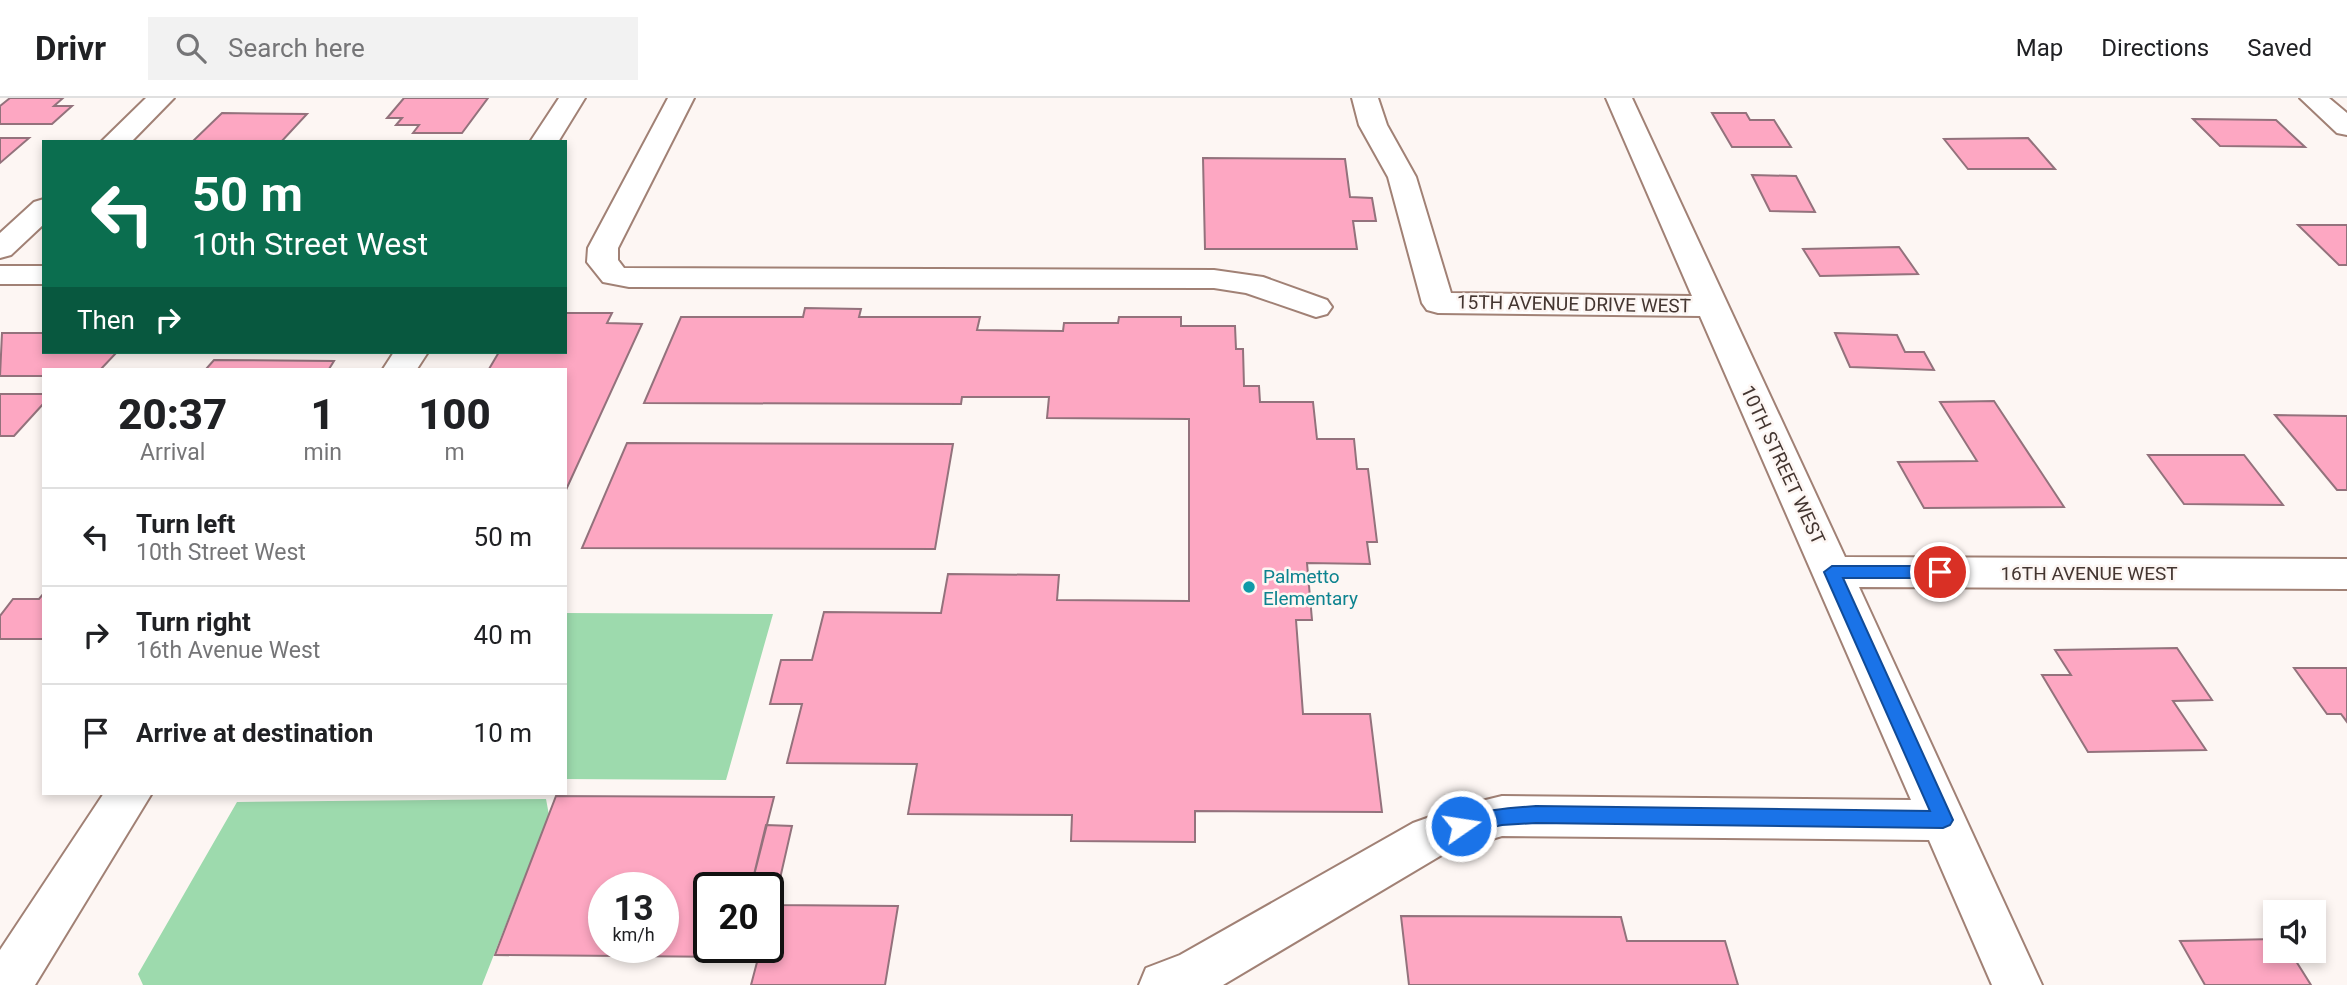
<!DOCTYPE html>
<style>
body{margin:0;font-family:Roboto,sans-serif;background:#f2f2f2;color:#202124;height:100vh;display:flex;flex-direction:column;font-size:26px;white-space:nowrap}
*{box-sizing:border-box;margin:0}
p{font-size:23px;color:#757577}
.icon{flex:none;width:38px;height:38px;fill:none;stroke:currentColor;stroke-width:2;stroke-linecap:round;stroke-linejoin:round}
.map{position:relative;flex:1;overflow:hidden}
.side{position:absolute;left:42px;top:270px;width:525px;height:427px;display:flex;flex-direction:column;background:#fff;border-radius:0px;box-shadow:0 4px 10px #0003}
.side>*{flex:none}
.guide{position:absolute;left:42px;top:42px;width:525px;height:214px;border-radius:0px;box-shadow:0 4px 10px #0003;background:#0b6e4f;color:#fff;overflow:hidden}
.controls{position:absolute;left:2263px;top:802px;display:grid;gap:14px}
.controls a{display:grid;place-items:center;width:63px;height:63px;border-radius:0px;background:#fff;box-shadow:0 4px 10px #0003;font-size:35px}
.speed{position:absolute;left:588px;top:774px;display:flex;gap:14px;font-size:35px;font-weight:700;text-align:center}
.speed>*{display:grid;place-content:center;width:91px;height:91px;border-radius:50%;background:#fff;box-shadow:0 4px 10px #0003;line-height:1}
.speed small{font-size:18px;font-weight:400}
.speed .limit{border:4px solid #111;border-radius:10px;background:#fff;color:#111}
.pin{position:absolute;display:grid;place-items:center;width:60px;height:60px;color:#fff;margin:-30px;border:4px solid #fff;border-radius:50%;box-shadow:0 2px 7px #0007}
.me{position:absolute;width:77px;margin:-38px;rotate:77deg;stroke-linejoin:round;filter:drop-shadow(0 0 5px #0008)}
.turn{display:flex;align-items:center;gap:24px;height:147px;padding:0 35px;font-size:32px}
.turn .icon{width:91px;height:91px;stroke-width:2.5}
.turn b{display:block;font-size:49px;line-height:60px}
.then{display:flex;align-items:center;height:66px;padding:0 35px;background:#0003;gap:14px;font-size:26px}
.eta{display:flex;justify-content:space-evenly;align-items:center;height:119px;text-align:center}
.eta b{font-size:42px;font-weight:800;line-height:49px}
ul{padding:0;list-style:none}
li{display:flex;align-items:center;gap:21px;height:98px;padding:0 35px;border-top:2px solid #e0e0e0}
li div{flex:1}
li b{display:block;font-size:26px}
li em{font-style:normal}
header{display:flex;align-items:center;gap:42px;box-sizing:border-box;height:98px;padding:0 35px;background:#fff;border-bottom:2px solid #e0e0e0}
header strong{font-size:33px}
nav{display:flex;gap:38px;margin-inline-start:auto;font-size:24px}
.search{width:490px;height:63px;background:#f2f2f2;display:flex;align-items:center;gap:18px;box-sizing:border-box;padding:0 24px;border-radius:0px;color:#757577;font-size:26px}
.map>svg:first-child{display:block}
</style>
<header>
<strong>Drivr</strong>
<div class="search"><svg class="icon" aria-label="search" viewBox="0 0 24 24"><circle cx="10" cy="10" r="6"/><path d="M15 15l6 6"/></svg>Search here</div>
<nav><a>Map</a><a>Directions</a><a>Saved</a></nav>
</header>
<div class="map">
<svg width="2347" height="887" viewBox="0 0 2347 887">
<rect width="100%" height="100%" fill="#fdf6f3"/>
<path fill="#9ddaad" d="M565,515L773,516L726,682L565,681Z
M546,701L549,717L482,887H143L138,876L237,704Z"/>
<path fill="#fda7c2" stroke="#93727c" stroke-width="2" fill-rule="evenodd" d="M10,0H63L54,8H72L52,26H0V8Z
M404,0H488L462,35H413L419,27H396L402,20H387Z
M222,15L307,16L281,44H192Z
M1712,15H1746L1750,22H1774L1791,49H1732Z
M2193,21L2276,22L2305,49L2220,48Z
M0,40H29L0,65Z
M2028,40L2055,71H1968L1944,41Z
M1203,60L1345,61L1350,99L1372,100L1376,123H1353L1357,151H1205Z
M1752,77L1796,78L1815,114L1770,113Z
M2298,127H2347V167H2339Z
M1899,149L1918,176L1820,178L1803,151Z
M805,210L861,211L859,219H980L977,232L1063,233L1064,225H1118L1119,219H1181V228H1235L1236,251H1243L1244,288H1259L1260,304H1313L1317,341H1354L1357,371H1368L1377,444H1367L1370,466L1307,465L1312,522H1296L1303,616H1370L1382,714L1195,713V744L1071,743L1072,717L908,716L917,666L787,665L802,606H770L781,562H812L824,514L941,515L948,476L1059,477L1057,502L1189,503V321L1047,320L1049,299H962L961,306L644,305L681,219H803Z
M565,215H612L607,225L642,226L565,394V271H489L499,254H565Z
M2,235H44V254H117L101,271H44V278H0Z
M1835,235L1897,237L1905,254H1924L1934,272L1850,269Z
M214,262L334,263L329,271H206Z
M0,296H44V305L14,338H0Z
M1994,303L2064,409L1924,410L1898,364L1977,363L1940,304Z
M2275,317L2347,318V392H2337Z
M627,345L953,346L935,451L582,450Z
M2148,357H2244L2283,407L2184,406Z
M44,495V541H0V518L13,501H39Z
M2177,550L2212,602L2173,603L2206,652L2088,654L2042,577H2071L2055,552Z
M2294,570H2347V624L2341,616H2327Z
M556,698L774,699L751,789H709V849H737L735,859L495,857ZM604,789H663V849H604Z
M766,727L792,728L774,807L898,808L885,887H751L761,849H768V789H751Z
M1401,818L1621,819L1627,843H1725L1738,887H1409Z
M2275,841V852H2289L2311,887H2205L2180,843Z"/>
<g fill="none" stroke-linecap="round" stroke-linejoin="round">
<g stroke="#a18175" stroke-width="4">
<path id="minor" d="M146,0H174L131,44H101Z
M559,0H585L558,44H530Z
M668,0H694L618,150V162L624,170L1214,172L1263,179L1327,202L1332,209L1327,216L1316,219L1246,195L1214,190L629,189L603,184L587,164L588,150Z
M1352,0H1378L1387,27L1416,79L1451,195L1692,198L1606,0H1632L1845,459L2347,461V491L1859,489L2042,887H1992L1929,742L1502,738L1445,755L1223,887H1139L1146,870L1180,857L1413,725L1461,708L1502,698L1911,702L1700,218L1438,215L1427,212L1422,205L1388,79L1359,27Z
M2300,0H2329L2347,15V37L2337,35Z
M44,101V126L11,157L0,160V135L34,104Z
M0,168H44V186H0Z
M394,254H428L417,271H383Z
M104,695H152L35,887H0V852Z"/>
</g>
<use href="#minor" fill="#fff" fill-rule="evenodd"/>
</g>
<path fill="#1a73e8" stroke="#114b97" stroke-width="2" d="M1832,468H1940L1948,474L1940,480H1843L1953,722L1950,727L1943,730L1536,725L1502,727L1461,736L1454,734L1451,728L1454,722C1481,712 1508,710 1536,708L1930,713L1824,474Z"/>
<circle fill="#0f9aa8" stroke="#fdf6f3" stroke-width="2.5" cx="1249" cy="489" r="7"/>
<g text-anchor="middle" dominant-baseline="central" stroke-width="5" stroke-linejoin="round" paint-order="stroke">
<g font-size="19" fill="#433530" stroke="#fdf6f3">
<text transform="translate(1574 206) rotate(1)">15TH AVENUE DRIVE WEST</text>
<text transform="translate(1783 367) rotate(65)">10TH STREET WEST</text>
<text x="2089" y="475">16TH AVENUE WEST</text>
</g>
<g font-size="19" fill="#0d838f" stroke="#fdf6f3" text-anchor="start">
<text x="1263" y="478">Palmetto<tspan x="1263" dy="22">Elementary</tspan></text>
</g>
</g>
</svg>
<div class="controls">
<a><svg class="icon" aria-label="sound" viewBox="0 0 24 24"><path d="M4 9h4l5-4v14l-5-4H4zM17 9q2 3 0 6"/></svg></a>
</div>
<div class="speed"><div>13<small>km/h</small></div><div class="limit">20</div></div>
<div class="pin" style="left:1940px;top:474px;background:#d93025"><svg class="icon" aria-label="arrive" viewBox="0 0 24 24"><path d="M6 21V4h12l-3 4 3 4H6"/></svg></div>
<svg class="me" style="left:1461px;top:728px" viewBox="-20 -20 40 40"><circle r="17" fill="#1a73e8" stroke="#fff" stroke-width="3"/><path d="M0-11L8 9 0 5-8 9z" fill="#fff"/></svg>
<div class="guide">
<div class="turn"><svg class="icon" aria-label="left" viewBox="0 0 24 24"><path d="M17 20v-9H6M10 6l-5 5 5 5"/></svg><div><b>50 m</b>10th Street West</div></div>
<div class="then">Then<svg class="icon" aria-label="right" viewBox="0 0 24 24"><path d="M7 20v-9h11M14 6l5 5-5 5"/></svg></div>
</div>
<section class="side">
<div class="eta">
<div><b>20:37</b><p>Arrival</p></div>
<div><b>1</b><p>min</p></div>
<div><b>100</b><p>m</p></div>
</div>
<ul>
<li><svg class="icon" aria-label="left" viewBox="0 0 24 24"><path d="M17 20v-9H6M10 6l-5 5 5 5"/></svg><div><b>Turn left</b><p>10th Street West</p></div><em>50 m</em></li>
<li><svg class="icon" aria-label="right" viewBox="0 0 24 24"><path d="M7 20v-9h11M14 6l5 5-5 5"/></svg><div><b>Turn right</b><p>16th Avenue West</p></div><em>40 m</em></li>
<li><svg class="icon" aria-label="arrive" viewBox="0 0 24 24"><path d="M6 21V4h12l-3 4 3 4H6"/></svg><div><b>Arrive at destination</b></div><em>10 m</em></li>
</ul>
</section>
</div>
